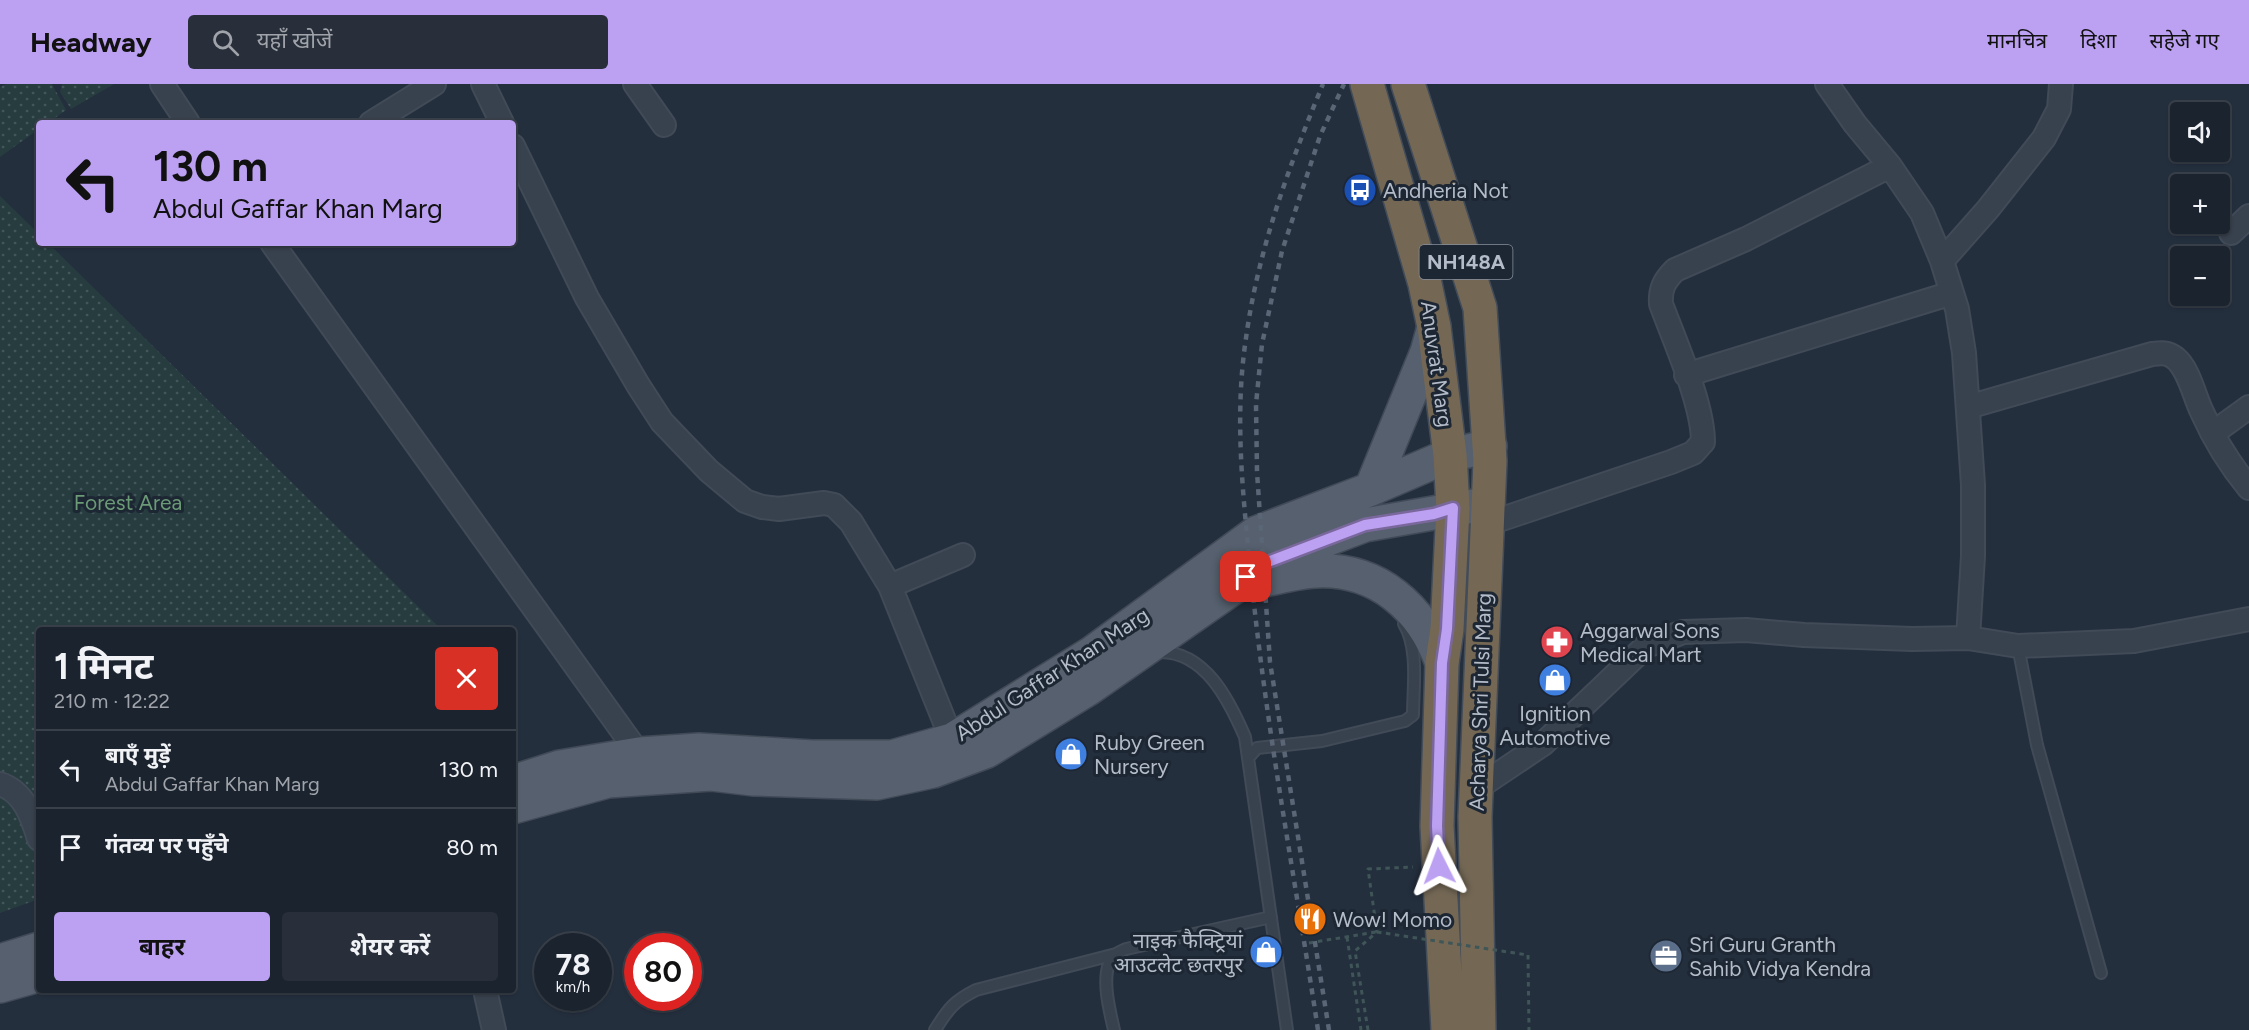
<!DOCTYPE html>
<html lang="hi">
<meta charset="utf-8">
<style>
body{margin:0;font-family:Figtree,"Noto Sans Devanagari",sans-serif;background:#282f3a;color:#f1f3f6;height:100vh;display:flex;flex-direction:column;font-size:22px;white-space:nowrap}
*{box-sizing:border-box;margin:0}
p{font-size:20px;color:#a0a4aa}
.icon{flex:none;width:33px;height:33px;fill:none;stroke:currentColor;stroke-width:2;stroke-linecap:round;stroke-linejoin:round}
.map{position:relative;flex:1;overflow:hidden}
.sheet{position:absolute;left:36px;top:543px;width:480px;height:366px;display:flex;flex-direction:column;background:#1b232e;border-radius:6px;box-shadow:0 2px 4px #0004,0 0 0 2px #39404a}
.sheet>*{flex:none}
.hud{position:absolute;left:36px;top:36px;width:480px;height:126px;border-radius:6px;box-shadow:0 2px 4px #0004,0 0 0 2px #39404a;background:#bca0f2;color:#111;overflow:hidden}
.tools{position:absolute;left:2170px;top:18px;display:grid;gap:12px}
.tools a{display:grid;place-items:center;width:60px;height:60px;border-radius:6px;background:#1b232e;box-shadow:0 2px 4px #0004,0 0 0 2px #39404a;font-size:30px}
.speed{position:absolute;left:534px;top:849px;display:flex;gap:12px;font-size:30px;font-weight:700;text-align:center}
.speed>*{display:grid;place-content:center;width:78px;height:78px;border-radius:50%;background:#1b232e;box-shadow:0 2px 4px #0004,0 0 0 2px #39404a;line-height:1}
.speed small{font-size:15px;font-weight:400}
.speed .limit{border:9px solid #d22;background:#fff;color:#111}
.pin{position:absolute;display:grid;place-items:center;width:51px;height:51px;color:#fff;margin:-26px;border-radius:12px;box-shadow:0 3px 9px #0006}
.me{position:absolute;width:66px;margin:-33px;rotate:357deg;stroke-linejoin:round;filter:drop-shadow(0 0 4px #0008)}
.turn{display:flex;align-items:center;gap:21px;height:126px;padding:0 18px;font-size:27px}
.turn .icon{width:78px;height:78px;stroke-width:2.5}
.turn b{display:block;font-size:42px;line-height:51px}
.round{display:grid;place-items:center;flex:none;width:63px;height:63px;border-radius:6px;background:#282f3a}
.overview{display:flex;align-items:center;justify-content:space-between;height:102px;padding:0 18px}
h1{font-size:36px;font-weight:700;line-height:45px}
.cta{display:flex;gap:12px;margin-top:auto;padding:12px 18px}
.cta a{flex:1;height:69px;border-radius:6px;background:#bca0f2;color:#111;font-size:24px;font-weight:700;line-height:69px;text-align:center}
.cta a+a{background:#282f3a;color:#f1f3f6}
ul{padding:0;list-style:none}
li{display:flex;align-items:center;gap:18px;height:78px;padding:0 18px;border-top:2px solid #39404a}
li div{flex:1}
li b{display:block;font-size:22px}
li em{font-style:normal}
header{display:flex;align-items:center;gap:36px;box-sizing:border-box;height:84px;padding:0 30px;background:#bca0f2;color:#111}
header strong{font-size:28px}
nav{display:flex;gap:33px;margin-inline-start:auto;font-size:21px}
.search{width:420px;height:54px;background:#282f3a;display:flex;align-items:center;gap:15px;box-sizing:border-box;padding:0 21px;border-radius:6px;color:#a0a4aa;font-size:22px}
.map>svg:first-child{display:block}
</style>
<header>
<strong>Headway</strong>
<div class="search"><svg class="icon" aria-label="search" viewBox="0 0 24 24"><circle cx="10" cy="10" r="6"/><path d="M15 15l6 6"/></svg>यहाँ खोजें</div>
<nav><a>मानचित्र</a><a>दिशा</a><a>सहेजे गए</a></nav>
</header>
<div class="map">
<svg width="2249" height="946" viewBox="0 0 2249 946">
<defs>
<pattern id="grass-dots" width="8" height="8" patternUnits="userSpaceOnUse" patternTransform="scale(1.5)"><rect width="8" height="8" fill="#263c3f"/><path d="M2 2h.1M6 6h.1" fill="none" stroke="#435659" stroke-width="1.8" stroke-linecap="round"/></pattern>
</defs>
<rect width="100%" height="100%" fill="#242f3e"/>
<path fill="url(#grass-dots)" d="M6,0H52L66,26L48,39H39V45L0,73V3Z
M62,0H114L71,25L60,8Z
M0,112L39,150V159H48L442,546H39V815L0,829Z"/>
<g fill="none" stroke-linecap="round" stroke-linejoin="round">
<g stroke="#414a57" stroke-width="14">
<path id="lane" d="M2018,562L2037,661L2101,889
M1159,568C1205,567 1229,616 1245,653L1287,946
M1248,674L1257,664L1322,657L1405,637L1413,631C1413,603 1419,565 1404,540
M935,946C948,925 954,917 976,906L1116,870
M1114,946C1110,928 1102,898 1109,880C1112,871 1119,868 1126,865L1271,833"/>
</g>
<g stroke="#414a57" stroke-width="26">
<path id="street" d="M162,0L188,39
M483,0L502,39
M635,0L664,41
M1827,0L1855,40L1890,82L1922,129L1942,177L1957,225L1964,269L1973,401V472L1968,554
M371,39L434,0
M513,62L587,214L638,301L662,338L709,387L745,417L762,423L779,425L824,419L834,421L851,438L890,502L952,656
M2231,149L2249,132
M272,159L639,670
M1942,177L1988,125L2044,54L2059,25L2061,0
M1686,291L1952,209
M1968,323L2152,270C2161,269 2167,268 2175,274C2189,285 2194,312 2202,328C2214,355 2230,381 2249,404
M2213,349L2249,323
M1487,440L1671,378L1693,369L1703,358C1703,320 1675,258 1661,220C1660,205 1664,197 1675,186L1746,155L1890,82
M890,502L963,471
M0,700C24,708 32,732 39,755
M1476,705L1543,660L1646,562L1683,548L1746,546L1804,551L1912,555L1968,554L2018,562L2134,557L2249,535
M485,906L494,946"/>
</g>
<g stroke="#414a57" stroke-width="36">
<path id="primary" d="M1371,405L1427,268L1434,243
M1265,496C1282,492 1298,488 1316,487C1378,484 1422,524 1442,579
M513,698L560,683L639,670L699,666L812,673H892L952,656L1092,569L1256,449L1371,405L1450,371L1490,362
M513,723L608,697L711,690L753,695L877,699L933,687L987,667L1088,605L1233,504L1260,481L1365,441L1479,421
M0,877L39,865
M0,902L39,891"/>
</g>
<g stroke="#434c59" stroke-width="36">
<path id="highway" d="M1367,0L1425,200L1434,243L1450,371L1453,424L1447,545L1442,579L1437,742L1448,946
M1408,0L1480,224L1490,377L1475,733L1479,946"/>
</g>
<path stroke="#3f5557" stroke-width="3" stroke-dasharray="4.5 4.5" stroke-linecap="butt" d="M1377,848L1368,785L1413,783
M1347,853L1361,946
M1309,859L1376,848
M1528,871L1529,946
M1368,946L1355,867L1377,848"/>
<use href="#lane" stroke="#38414e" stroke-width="10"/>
<use href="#street" stroke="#38414e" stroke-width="22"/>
<use href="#primary" stroke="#56606e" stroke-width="33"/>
<use href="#highway" stroke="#746855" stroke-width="33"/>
<path stroke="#5a6575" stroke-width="4.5" stroke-dasharray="6 6" stroke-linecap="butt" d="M1318,946C1295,794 1266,644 1251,491C1243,412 1234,333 1246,254C1258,166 1289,82 1323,0
M1329,946L1270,578L1257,388L1256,320L1262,260L1282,167L1320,52L1344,0"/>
<path stroke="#3f5557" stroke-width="3" stroke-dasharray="4.5 4.5" stroke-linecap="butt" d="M1377,848L1528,871"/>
</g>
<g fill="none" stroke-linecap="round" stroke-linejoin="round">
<g stroke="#7a689d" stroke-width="15">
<path id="route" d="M1246,493L1260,481L1365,441L1434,430L1453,424L1447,545L1442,579L1437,742L1439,782"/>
</g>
<use href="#route" stroke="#bca0f2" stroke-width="10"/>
</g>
<defs>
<g id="bus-disc" transform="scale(1.725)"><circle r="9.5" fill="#1a4fb4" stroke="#1d2633"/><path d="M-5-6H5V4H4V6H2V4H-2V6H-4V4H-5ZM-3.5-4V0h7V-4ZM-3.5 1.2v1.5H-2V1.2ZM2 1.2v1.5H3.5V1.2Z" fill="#fff"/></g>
<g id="pharmacy-disc" transform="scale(1.725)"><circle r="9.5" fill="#e0444e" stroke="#1d2633"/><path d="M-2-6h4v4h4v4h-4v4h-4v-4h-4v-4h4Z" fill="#fff"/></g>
<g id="shop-disc" transform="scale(1.725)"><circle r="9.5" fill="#3f7fe0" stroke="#1d2633"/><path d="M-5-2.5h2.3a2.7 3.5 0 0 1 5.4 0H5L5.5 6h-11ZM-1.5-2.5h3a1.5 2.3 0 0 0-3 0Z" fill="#fff"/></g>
<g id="restaurant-disc" transform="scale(1.725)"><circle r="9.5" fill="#e8710a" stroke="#1d2633"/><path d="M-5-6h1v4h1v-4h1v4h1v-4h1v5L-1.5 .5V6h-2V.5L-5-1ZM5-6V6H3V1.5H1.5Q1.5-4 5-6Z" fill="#fff"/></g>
<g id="office-disc" transform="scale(1.725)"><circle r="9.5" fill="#5c6f8a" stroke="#1d2633"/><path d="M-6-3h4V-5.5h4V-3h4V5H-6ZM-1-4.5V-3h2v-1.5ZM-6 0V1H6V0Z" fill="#fff"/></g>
</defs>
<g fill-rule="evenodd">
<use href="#bus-disc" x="1360" y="106"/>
<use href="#pharmacy-disc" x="1557" y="558"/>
<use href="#shop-disc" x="1555" y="596"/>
<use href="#shop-disc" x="1071" y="670"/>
<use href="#restaurant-disc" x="1310" y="835"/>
<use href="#shop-disc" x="1266" y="868"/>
<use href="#office-disc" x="1666" y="872"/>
</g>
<g text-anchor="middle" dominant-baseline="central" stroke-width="6" stroke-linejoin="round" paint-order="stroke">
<rect fill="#1d2633" stroke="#878f9c" stroke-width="1.5" x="1419.5" y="161" width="93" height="34" rx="4.5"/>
<g font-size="20" font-weight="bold" fill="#b4bcc9">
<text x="1466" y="178">NH148A</text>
</g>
<g font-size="21" fill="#b4bcc9" stroke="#1d2633" text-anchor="start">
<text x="1383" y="106">Andheria Not</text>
<text x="1580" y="546">Aggarwal Sons<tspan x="1580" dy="24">Medical Mart</tspan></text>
<text x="1555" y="629" text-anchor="middle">Ignition<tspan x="1555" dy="24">Automotive</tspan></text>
<text x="1094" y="658">Ruby Green<tspan x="1094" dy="24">Nursery</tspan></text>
<text x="1333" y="835">Wow! Momo</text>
<text x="1243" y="856" text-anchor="end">नाइक फैक्ट्रियां<tspan x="1243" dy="24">आउटलेट छतरपुर</tspan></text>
<text x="1689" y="860">Sri Guru Granth<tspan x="1689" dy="24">Sahib Vidya Kendra</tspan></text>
</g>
<g font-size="21" fill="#b4bcc9" stroke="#1d2633">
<text transform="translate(1437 280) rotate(82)">Anuvrat Marg</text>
<text transform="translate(1052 590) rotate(-33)">Abdul Gaffar Khan Marg</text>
<text transform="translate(1480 618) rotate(-88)">Acharya Shri Tulsi Marg</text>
</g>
<g font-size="21" fill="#6b9a76" stroke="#1d2633">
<text x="128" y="418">Forest Area</text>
</g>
</g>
</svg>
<div class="tools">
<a><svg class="icon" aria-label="sound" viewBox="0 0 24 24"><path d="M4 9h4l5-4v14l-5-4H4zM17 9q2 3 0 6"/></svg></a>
<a>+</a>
<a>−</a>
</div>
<div class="speed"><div>78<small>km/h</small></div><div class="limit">80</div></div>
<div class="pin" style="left:1246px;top:493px;background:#d93025"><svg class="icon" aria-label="arrive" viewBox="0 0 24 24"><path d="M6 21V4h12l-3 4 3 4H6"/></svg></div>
<svg class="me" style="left:1439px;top:782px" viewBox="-20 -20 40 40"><path d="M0-17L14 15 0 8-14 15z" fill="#bca0f2" stroke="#fff" stroke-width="4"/></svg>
<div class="hud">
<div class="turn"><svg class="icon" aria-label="left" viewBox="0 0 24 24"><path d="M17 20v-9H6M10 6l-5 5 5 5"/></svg><div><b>130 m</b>Abdul Gaffar Khan Marg</div></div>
</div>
<section class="sheet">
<div class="overview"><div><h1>1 मिनट</h1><p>210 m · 12:22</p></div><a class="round" style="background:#d93025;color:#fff"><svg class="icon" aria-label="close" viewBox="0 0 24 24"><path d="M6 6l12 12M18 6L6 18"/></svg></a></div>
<ul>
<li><svg class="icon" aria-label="left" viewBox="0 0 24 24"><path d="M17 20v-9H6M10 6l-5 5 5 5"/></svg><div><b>बाएँ मुड़ें</b><p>Abdul Gaffar Khan Marg</p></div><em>130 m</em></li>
<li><svg class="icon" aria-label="arrive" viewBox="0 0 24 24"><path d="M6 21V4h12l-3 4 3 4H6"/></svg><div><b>गंतव्य पर पहुँचे</b></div><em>80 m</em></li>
</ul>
<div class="cta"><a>बाहर</a><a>शेयर करें</a></div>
</section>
</div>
